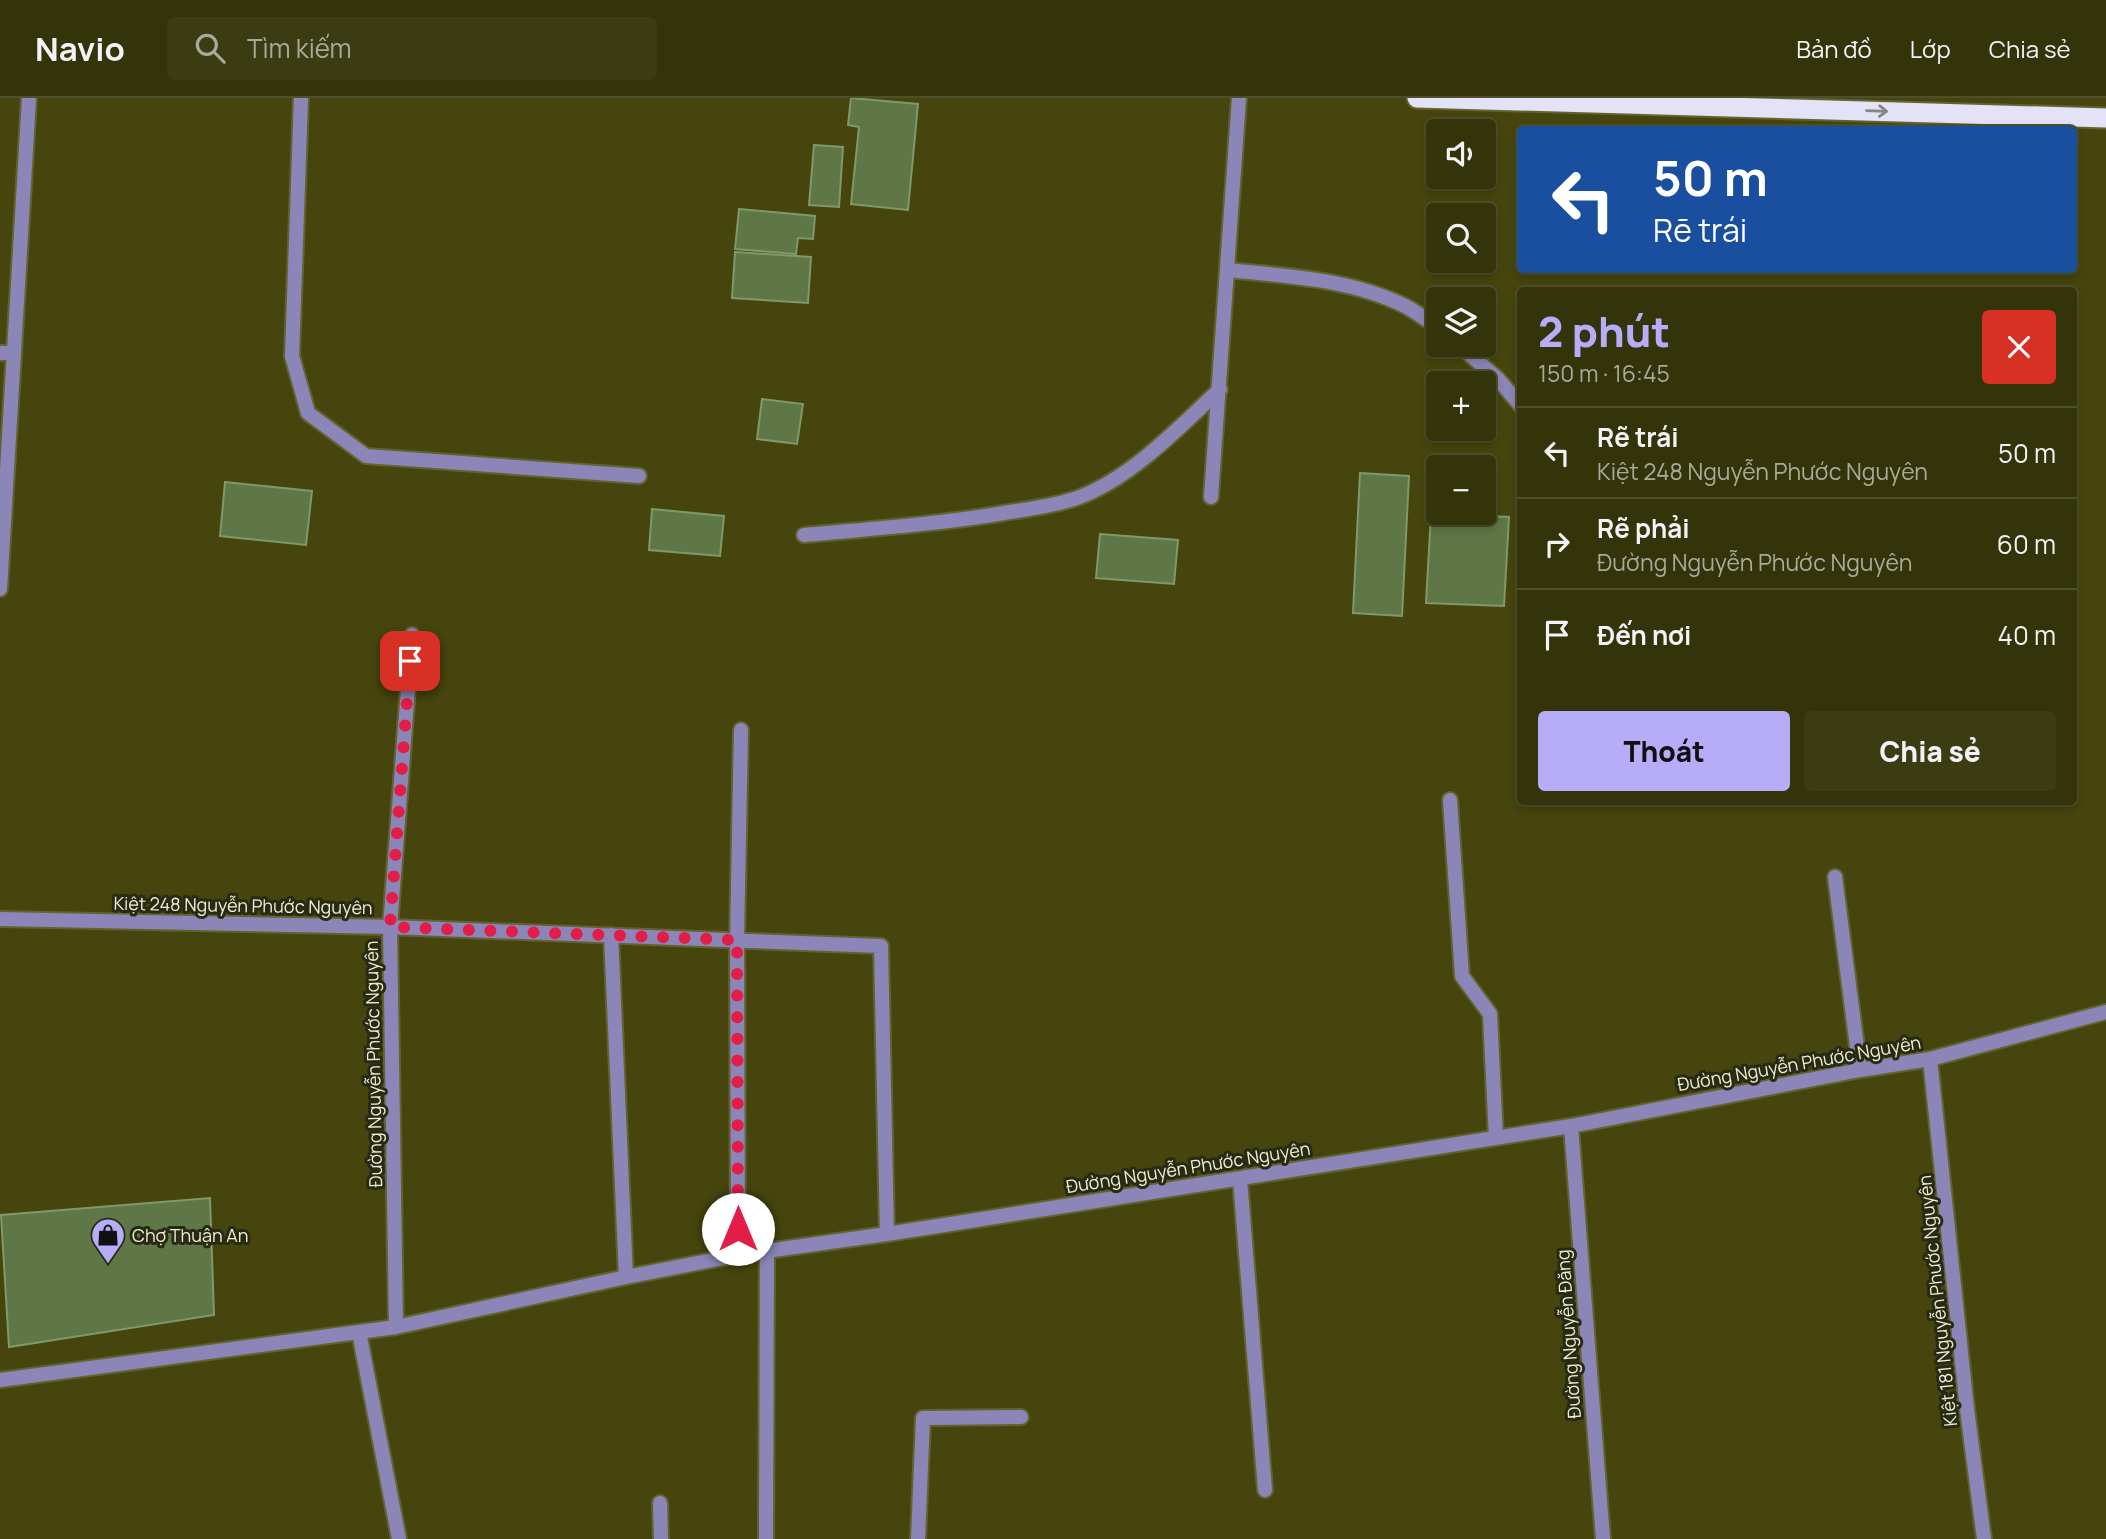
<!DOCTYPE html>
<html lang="vi">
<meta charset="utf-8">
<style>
body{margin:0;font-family:Manrope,sans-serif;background:#3c3c13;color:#f1f3f6;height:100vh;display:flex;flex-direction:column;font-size:26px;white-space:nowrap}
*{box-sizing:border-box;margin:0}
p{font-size:23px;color:#a9aa9c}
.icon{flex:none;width:38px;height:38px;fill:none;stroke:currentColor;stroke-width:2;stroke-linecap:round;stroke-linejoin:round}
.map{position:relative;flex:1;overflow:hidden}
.drawer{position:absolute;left:1517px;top:189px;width:560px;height:518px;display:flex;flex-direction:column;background:#34340a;border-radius:7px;box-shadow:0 4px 10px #0003,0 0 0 2px #4e4f2b}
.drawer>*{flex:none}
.guide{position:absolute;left:1517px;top:28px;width:560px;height:147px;border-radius:7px;box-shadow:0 4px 10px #0003,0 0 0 2px #4e4f2b;background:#1a4fa0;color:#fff;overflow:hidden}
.fabs{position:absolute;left:1426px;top:21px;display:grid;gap:14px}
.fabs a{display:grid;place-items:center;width:70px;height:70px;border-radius:7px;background:#34340a;box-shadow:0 4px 10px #0003,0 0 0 2px #4e4f2b;font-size:35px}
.pin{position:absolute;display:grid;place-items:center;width:60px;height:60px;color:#fff;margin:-30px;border-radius:14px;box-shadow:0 4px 10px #0006}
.me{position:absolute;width:77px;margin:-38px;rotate:0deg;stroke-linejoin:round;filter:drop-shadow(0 0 5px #0008)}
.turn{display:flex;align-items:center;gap:24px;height:147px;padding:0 21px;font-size:32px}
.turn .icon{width:91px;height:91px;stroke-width:2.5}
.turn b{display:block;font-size:49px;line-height:60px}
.round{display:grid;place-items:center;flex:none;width:74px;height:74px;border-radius:7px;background:#3c3c13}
.headline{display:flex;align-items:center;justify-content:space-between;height:119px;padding:0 21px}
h1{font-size:42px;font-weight:800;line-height:52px;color:#b6acf8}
.action{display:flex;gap:14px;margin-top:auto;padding:14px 21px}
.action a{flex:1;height:80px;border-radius:7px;background:#b6acf8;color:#111;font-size:28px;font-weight:800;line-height:80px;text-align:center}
.action a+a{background:#3c3c13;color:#f1f3f6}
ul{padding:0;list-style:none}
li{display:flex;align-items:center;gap:21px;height:91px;padding:0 21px;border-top:2px solid #4e4f2b}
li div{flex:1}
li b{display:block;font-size:26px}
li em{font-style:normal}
header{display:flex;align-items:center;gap:42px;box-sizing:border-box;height:98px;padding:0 35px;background:#34340a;border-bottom:2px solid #4e4f2b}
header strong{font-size:33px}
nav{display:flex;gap:38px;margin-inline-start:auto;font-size:24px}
.search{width:490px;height:63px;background:#3c3c13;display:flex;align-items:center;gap:18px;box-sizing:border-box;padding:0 24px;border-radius:7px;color:#a9aa9c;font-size:26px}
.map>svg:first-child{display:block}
</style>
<header>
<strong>Navio</strong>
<div class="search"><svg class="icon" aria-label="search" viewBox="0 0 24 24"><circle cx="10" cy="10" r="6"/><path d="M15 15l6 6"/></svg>Tìm kiếm</div>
<nav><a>Bản đồ</a><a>Lớp</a><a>Chia sẻ</a></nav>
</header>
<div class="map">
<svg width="2106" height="1441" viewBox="0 0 2106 1441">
<rect width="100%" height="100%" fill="#45450d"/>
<path fill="#5f7647" stroke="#819969" stroke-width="2" d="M851,0L918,6L908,112L851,106L859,29L848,27Z
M814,47L843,49L839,109L809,107Z
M739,111L815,118L813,141L798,140L796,156L735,151Z
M735,154L811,159L808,205L732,200Z
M762,301L803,306L797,346L757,341Z
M1360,375L1409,378L1402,518L1353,515Z
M225,384L312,393L306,447L220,438Z
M652,411L724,418L720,458L649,452Z
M1431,415L1509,419L1504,508L1426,505Z
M1100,436L1178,442L1174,486L1096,480Z
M210,1100L214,1217L9,1249L1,1117Z"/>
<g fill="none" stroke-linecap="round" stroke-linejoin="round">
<g stroke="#636330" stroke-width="18">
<path id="service" d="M301,0L292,258L308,315L366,358L639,378
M1227,172C1287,178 1352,181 1407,209C1418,215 1428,223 1438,230
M1459,247L1498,281L1521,308
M1211,399L1239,0
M804,437C871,431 938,426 1004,415C1028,411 1054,408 1077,400C1130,381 1180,329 1220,291"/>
</g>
<g stroke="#636330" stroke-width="18">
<path id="minor" d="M0,255H14
M0,491L29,0
M1450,702L1462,878L1490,916L1496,1040
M1835,779L1860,972
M0,821L390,829L881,848L887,1136
M611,837L626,1179
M1930,961L1967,1311L1984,1441
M1571,1028L1603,1441
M1240,1081L1265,1392
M738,1157L737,842L741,632
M396,1229L390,829L412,537
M359,1234L399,1441
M0,1282L396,1229L626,1179L738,1157L887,1136L1571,1028L1860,972L1930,961L2106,914
M660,1405L661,1441
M766,1441L767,1154
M918,1441L923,1320L1021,1319"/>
</g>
<g stroke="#636330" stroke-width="23">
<path id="trunk" d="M1417,0L2106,20"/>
</g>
<use href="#service" stroke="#8b85b8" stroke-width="14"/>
<use href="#minor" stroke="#8b85b8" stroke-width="14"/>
<use href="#trunk" stroke="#e4e2f6" stroke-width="19"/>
</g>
<defs><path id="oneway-shaft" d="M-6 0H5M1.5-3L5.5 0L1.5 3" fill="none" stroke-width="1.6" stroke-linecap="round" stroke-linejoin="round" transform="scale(1.75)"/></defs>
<use stroke="#868685" href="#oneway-shaft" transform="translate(1877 13) rotate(2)"/>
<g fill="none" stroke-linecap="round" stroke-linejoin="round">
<path stroke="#e11d48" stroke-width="12" stroke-dasharray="0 21.6" d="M410,563L390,829L737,842L738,1131"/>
</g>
<defs>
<g id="shop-pin" transform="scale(1.75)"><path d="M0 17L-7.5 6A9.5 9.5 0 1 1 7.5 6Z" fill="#b6acf8" stroke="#292a14"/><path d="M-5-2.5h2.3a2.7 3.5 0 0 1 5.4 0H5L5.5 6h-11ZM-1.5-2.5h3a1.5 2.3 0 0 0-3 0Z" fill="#111"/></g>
</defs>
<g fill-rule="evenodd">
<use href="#shop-pin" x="108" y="1137"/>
</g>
<g text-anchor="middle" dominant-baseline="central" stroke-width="6" stroke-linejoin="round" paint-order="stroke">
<g font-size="18" fill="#edeed2" stroke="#292a14">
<text transform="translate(243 807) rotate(1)">Kiệt 248 Nguyễn Phước Nguyên</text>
<text transform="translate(1799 965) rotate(-10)">Đường Nguyễn Phước Nguyên</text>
<text transform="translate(373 966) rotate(-91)">Đường Nguyễn Phước Nguyên</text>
<text transform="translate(1188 1069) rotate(-9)">Đường Nguyễn Phước Nguyên</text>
<text transform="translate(1937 1203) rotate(-96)">Kiệt 181 Nguyễn Phước Nguyên</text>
<text transform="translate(1568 1236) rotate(-94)">Đường Nguyễn Đăng</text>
</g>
<g font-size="18" fill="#edeed2" stroke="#292a14" text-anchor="start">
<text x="132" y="1137">Chợ Thuận An</text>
</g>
</g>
</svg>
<div class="fabs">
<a><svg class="icon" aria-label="sound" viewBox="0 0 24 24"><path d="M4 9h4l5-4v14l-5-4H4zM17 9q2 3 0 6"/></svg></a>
<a><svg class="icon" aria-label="search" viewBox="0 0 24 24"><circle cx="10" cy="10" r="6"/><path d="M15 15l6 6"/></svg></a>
<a><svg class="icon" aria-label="layers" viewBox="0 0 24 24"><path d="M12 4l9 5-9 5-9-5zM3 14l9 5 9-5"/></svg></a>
<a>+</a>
<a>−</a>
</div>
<div class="pin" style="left:410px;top:563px;background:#d93025"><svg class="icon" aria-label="arrive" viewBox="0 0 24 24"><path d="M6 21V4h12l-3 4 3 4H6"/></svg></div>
<svg class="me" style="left:738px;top:1131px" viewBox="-20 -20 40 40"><circle r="19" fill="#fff"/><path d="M0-13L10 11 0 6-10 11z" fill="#e11d48"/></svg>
<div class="guide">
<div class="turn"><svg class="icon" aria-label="left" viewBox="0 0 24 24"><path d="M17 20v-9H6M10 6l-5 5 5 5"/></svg><div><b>50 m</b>Rẽ trái</div></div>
</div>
<section class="drawer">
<div class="headline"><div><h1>2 phút</h1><p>150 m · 16:45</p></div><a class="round" style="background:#d93025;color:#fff"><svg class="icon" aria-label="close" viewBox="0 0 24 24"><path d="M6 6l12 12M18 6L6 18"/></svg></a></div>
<ul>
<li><svg class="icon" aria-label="left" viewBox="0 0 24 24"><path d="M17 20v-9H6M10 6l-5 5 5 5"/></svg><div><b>Rẽ trái</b><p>Kiệt 248 Nguyễn Phước Nguyên</p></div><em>50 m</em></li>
<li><svg class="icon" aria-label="right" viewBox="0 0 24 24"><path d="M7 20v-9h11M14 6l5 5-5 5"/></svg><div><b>Rẽ phải</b><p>Đường Nguyễn Phước Nguyên</p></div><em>60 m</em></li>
<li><svg class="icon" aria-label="arrive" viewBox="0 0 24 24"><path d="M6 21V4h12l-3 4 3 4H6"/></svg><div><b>Đến nơi</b></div><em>40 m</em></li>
</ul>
<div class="action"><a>Thoát</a><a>Chia sẻ</a></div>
</section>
</div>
